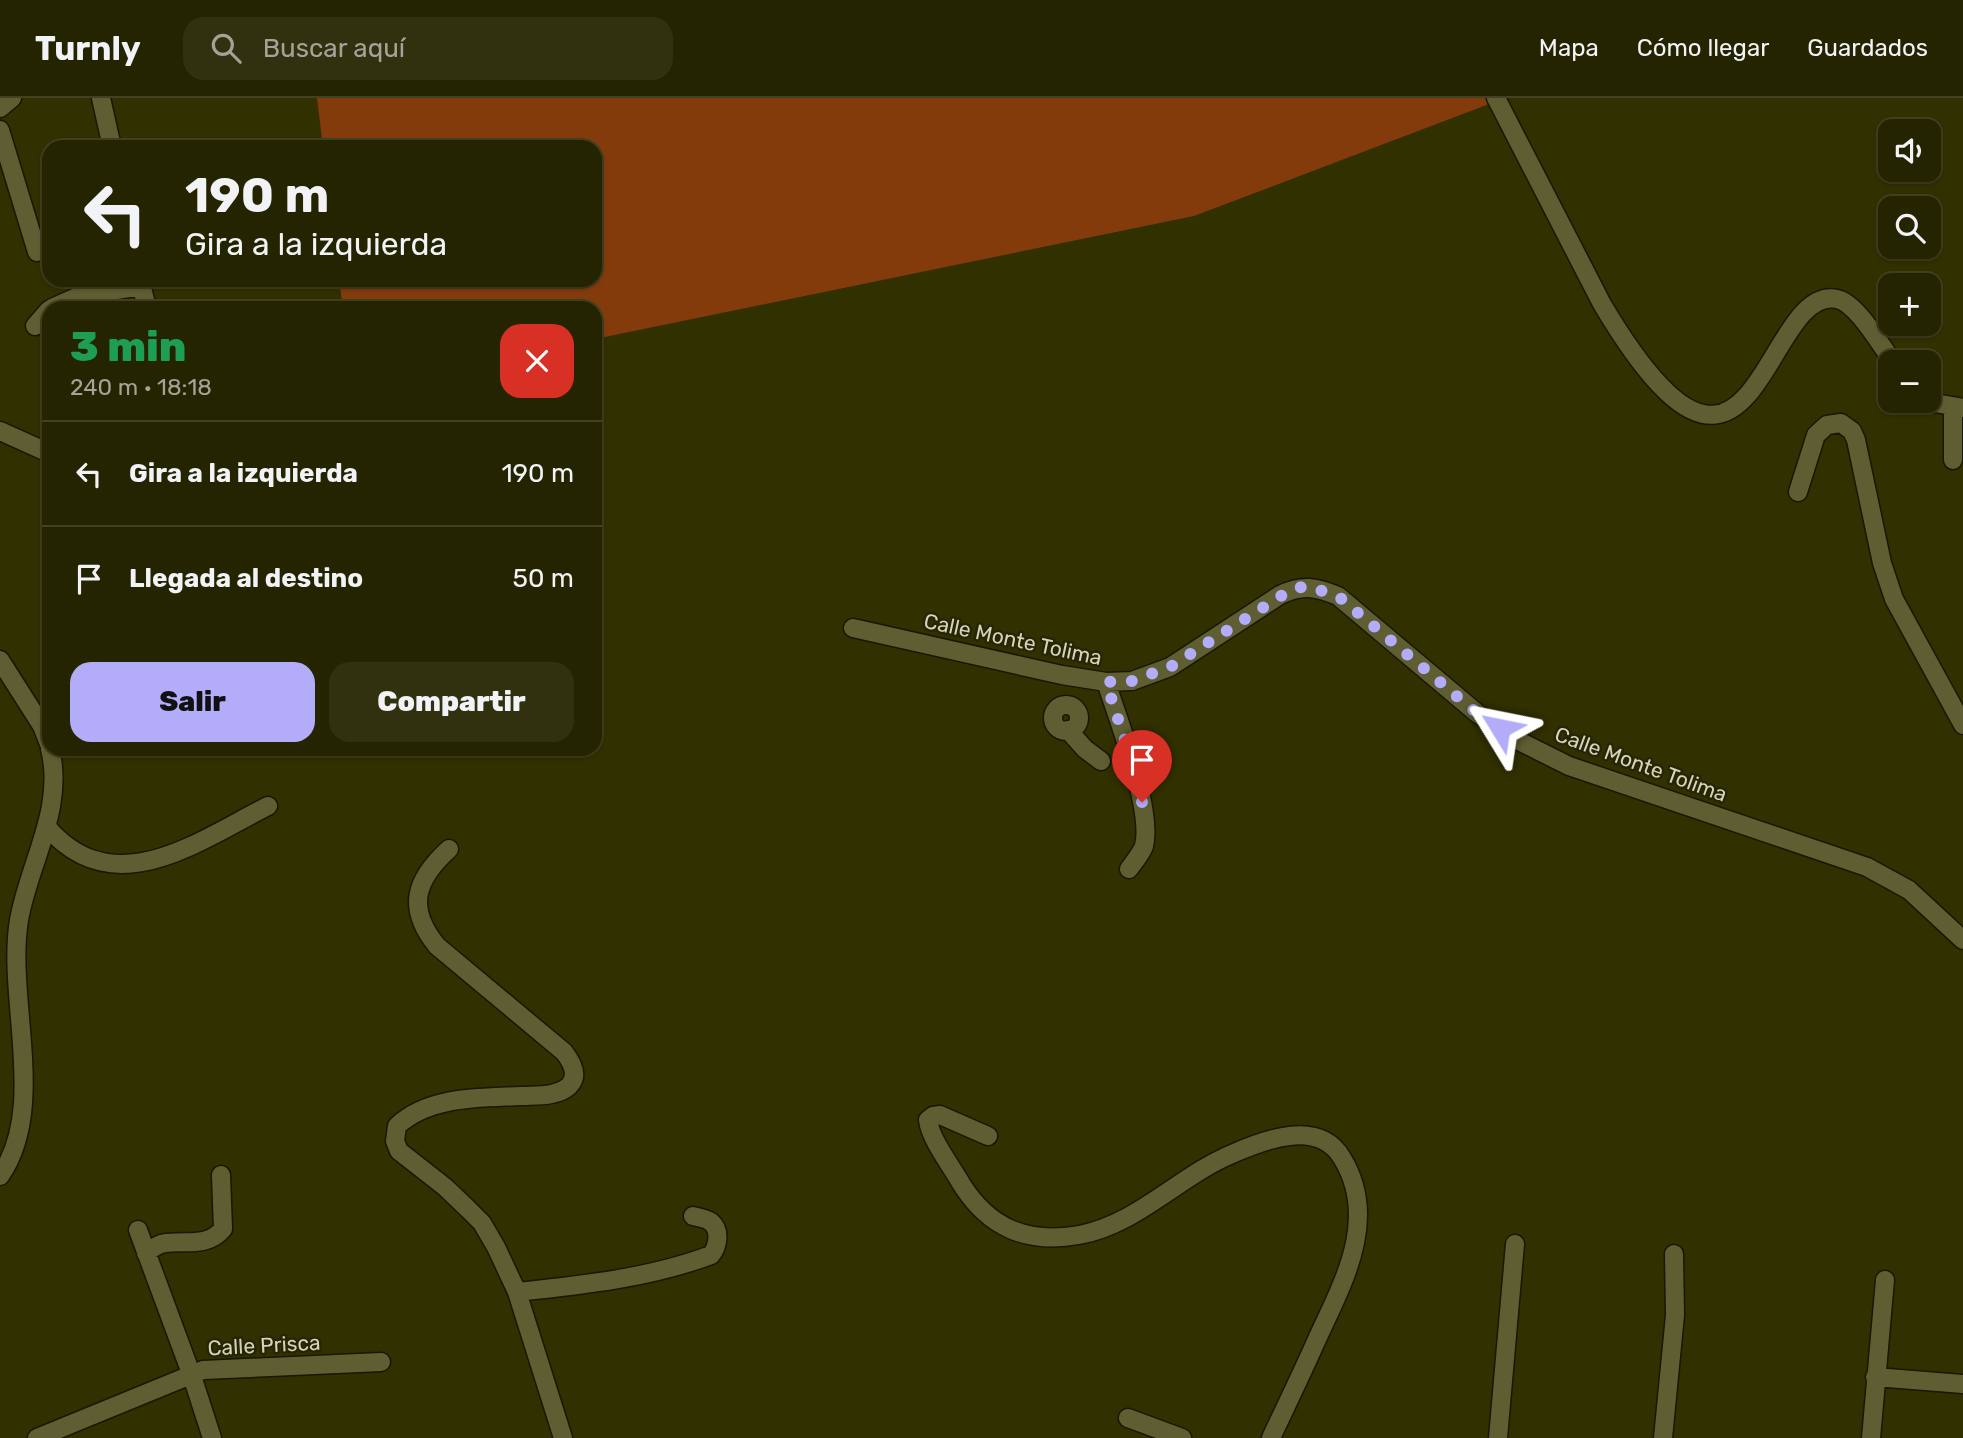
<!DOCTYPE html>
<html lang="es">
<meta charset="utf-8">
<style>
body{margin:0;font-family:Rubik,sans-serif;background:#31300f;color:#f1f3f6;height:100vh;display:flex;flex-direction:column;font-size:26px;white-space:nowrap}
*{box-sizing:border-box;margin:0}
p{font-size:23px;color:#a3a499}
.icon{flex:none;width:38px;height:38px;fill:none;stroke:currentColor;stroke-width:2;stroke-linecap:round;stroke-linejoin:round}
.map{position:relative;flex:1;overflow:hidden}
.drawer{position:absolute;left:42px;top:203px;width:560px;height:455px;display:flex;flex-direction:column;background:#252400;border-radius:21px;box-shadow:0 2px 5px #0004,0 0 0 2px #424122}
.drawer>*{flex:none}
.top-card{position:absolute;left:42px;top:42px;width:560px;height:147px;border-radius:21px;box-shadow:0 2px 5px #0004,0 0 0 2px #424122;background:#252400;color:#f1f3f6;overflow:hidden}
.buttons{position:absolute;left:1878px;top:21px;display:grid;gap:14px}
.buttons a{display:grid;place-items:center;width:63px;height:63px;border-radius:14px;background:#252400;box-shadow:0 2px 5px #0004,0 0 0 2px #424122;font-size:35px}
.pin{position:absolute;display:grid;place-items:center;width:60px;height:60px;color:#fff;margin:-72px -30px;border-radius:50% 50% 50% 0;rotate:-45deg;box-shadow:0 0 7px #0007}
.pin .icon{rotate:45deg}
.me{position:absolute;width:77px;margin:-38px;rotate:305deg;stroke-linejoin:round;filter:drop-shadow(0 0 5px #0008)}
.turn{display:flex;align-items:center;gap:24px;height:147px;padding:0 28px;font-size:32px}
.turn .icon{width:91px;height:91px;stroke-width:2.5}
.turn b{display:block;font-size:49px;line-height:60px}
.round{display:grid;place-items:center;flex:none;width:74px;height:74px;border-radius:21px;background:#31300f}
.summary{display:flex;align-items:center;justify-content:space-between;height:119px;padding:0 28px}
h1{font-size:42px;font-weight:800;line-height:52px;color:#1e9e55}
.primary-button{display:flex;gap:14px;margin-top:auto;padding:14px 28px}
.primary-button a{flex:1;height:80px;border-radius:21px;background:#b3adf9;color:#111;font-size:28px;font-weight:800;line-height:80px;text-align:center}
.primary-button a+a{background:#31300f;color:#f1f3f6}
ul{padding:0;list-style:none}
li{display:flex;align-items:center;gap:21px;height:105px;padding:0 28px;border-top:2px solid #424122}
li div{flex:1}
li b{display:block;font-size:26px}
li em{font-style:normal}
header{display:flex;align-items:center;gap:42px;box-sizing:border-box;height:98px;padding:0 35px;background:#252400;border-bottom:2px solid #424122}
header strong{font-size:33px}
nav{display:flex;gap:38px;margin-inline-start:auto;font-size:24px}
.search{width:490px;height:63px;background:#31300f;display:flex;align-items:center;gap:18px;box-sizing:border-box;padding:0 24px;border-radius:21px;color:#a3a499;font-size:26px}
.map>svg:first-child{display:block}
</style>
<header>
<strong>Turnly</strong>
<div class="search"><svg class="icon" aria-label="search" viewBox="0 0 24 24"><circle cx="10" cy="10" r="6"/><path d="M15 15l6 6"/></svg>Buscar aquí</div>
<nav><a>Mapa</a><a>Cómo llegar</a><a>Guardados</a></nav>
</header>
<div class="map">
<svg width="1963" height="1340" viewBox="0 0 1963 1340">
<rect width="100%" height="100%" fill="#313000"/>
<path fill="#833b0c" d="M317,0H1505L1194,118L595,241V210H343L339,182H595V49H323Z"/>
<g fill="none" stroke-linecap="round" stroke-linejoin="round">
<g stroke="#181702" stroke-width="21">
<path id="minor" d="M101,0L112,49
M1496,0L1602,206C1756,466 1762,185 1837,201C1857,205 1881,248 1893,264
M0,10L12,0
M0,32L37,154
M140,182L147,210
M52,210L79,198L141,188
M35,228L49,212
M1928,301L1935,305L1963,310
M0,333L49,355
M1953,362V309
M1798,394L1816,337L1827,327L1841,325L1852,333L1856,342L1882,465L1894,501L1963,627
M853,530L1062,577L1106,584L1132,583L1170,569L1280,497C1302,486 1316,489 1338,498L1478,616L1521,644L1569,668L1867,769L1909,792L1963,842
M0,562L42,628L49,646
M1106,584C1118,621 1153,712 1144,748C1141,756 1134,764 1129,771
M1053 620a13 13 0 1 1 26 0a13 13 0 1 1-26 0Z
M1068,632L1085,651L1101,663
M47,729C114,807 198,743 268,708
M449,751C415,782 406,810 437,848L564,954C571,963 580,977 569,988C557,999 537,997 521,998C479,1000 429,998 397,1028L395,1043L399,1053L445,1089L468,1111L482,1125L496,1149L517,1194L563,1340
M988,1038L940,1017L933,1018L928,1022C930,1041 952,1069 962,1087C990,1131 1028,1146 1079,1137C1138,1126 1179,1078 1232,1056C1266,1041 1319,1021 1342,1060C1379,1120 1344,1183 1318,1239C1303,1273 1287,1306 1271,1340
M0,1078C48,1010 6,900 19,822C29,765 65,710 50,651
M138,1132L192,1278L212,1340
M146,1155C150,1152 156,1148 161,1146C183,1141 206,1151 223,1131L221,1077
M517,1194C583,1187 650,1180 711,1157C718,1149 721,1132 711,1124C707,1121 698,1119 693,1118
M1875,1279L1963,1286
M1128,1320L1182,1340
M37,1340L203,1272L381,1264
M1498,1340L1515,1146
M1663,1340L1675,1217L1674,1156
M1871,1340L1885,1182"/>
</g>
<use href="#minor" stroke="#5f5e32" stroke-width="18"/>
</g>
<g fill="none" stroke-linecap="round" stroke-linejoin="round">
<path stroke="#b3adf9" stroke-width="12" stroke-dasharray="0 21.6" d="M1142,704L1132,664L1106,584L1132,583L1170,569L1292,491L1307,488L1338,498L1478,616L1500,630"/>
</g>
<g text-anchor="middle" dominant-baseline="central" stroke-width="5" stroke-linejoin="round" paint-order="stroke">
<g font-size="21" fill="#d4d4bc" stroke="#272604">
<text transform="translate(1013 541) rotate(12)">Calle Monte Tolima</text>
<text transform="translate(1641 666) rotate(20)">Calle Monte Tolima</text>
<text transform="translate(264 1247) rotate(-3)">Calle Prisca</text>
</g>
</g>
</svg>
<div class="buttons">
<a><svg class="icon" aria-label="sound" viewBox="0 0 24 24"><path d="M4 9h4l5-4v14l-5-4H4zM17 9q2 3 0 6"/></svg></a>
<a><svg class="icon" aria-label="search" viewBox="0 0 24 24"><circle cx="10" cy="10" r="6"/><path d="M15 15l6 6"/></svg></a>
<a>+</a>
<a>−</a>
</div>
<div class="pin" style="left:1142px;top:704px;background:#d93025"><svg class="icon" aria-label="arrive" viewBox="0 0 24 24"><path d="M6 21V4h12l-3 4 3 4H6"/></svg></div>
<svg class="me" style="left:1500px;top:630px" viewBox="-20 -20 40 40"><path d="M0-17L14 15 0 8-14 15z" fill="#b3adf9" stroke="#fff" stroke-width="4"/></svg>
<div class="top-card">
<div class="turn"><svg class="icon" aria-label="left" viewBox="0 0 24 24"><path d="M17 20v-9H6M10 6l-5 5 5 5"/></svg><div><b>190 m</b>Gira a la izquierda</div></div>
</div>
<section class="drawer">
<div class="summary"><div><h1>3 min</h1><p>240 m · 18:18</p></div><a class="round" style="background:#d93025;color:#fff"><svg class="icon" aria-label="close" viewBox="0 0 24 24"><path d="M6 6l12 12M18 6L6 18"/></svg></a></div>
<ul>
<li><svg class="icon" aria-label="left" viewBox="0 0 24 24"><path d="M17 20v-9H6M10 6l-5 5 5 5"/></svg><div><b>Gira a la izquierda</b></div><em>190 m</em></li>
<li><svg class="icon" aria-label="arrive" viewBox="0 0 24 24"><path d="M6 21V4h12l-3 4 3 4H6"/></svg><div><b>Llegada al destino</b></div><em>50 m</em></li>
</ul>
<div class="primary-button"><a>Salir</a><a>Compartir</a></div>
</section>
</div>
